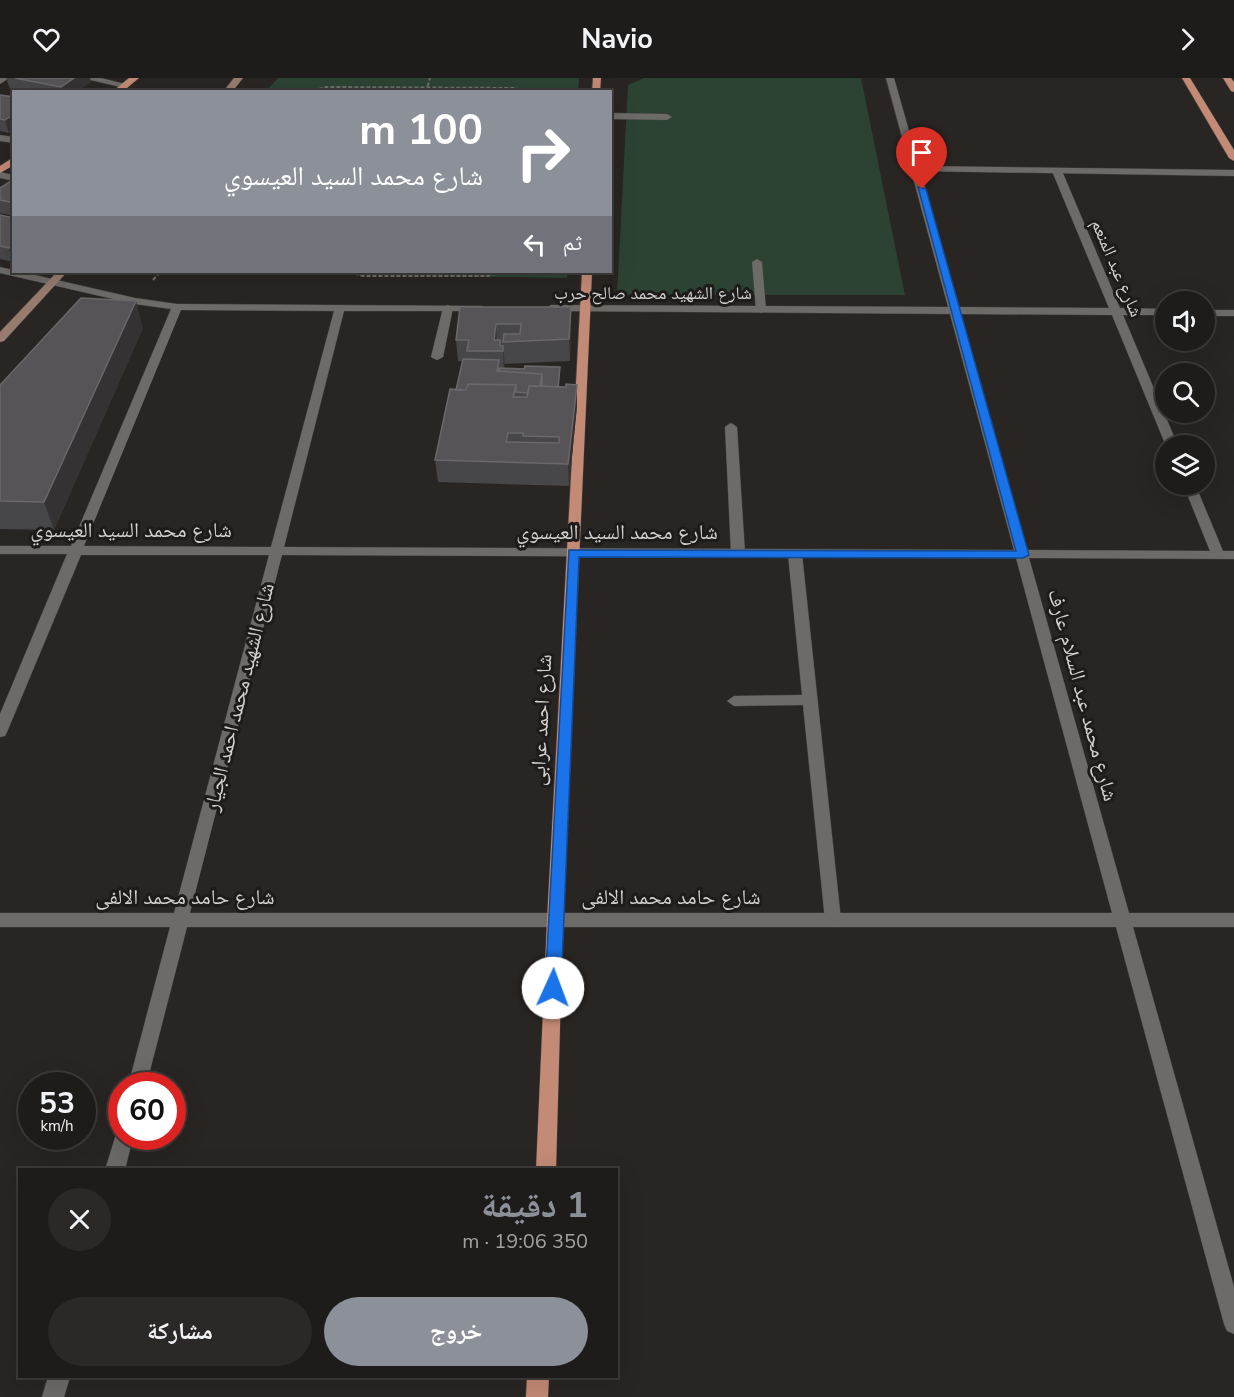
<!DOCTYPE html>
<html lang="ar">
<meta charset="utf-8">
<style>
body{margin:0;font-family:"Nunito Sans","Noto Naskh Arabic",sans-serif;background:#2b2927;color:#f1f3f6;direction:rtl;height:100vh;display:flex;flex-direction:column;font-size:22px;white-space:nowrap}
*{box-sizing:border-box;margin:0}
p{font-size:20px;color:#a1a1a2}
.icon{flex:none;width:33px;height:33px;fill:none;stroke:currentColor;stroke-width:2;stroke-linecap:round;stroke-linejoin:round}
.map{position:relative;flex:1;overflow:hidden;direction:ltr}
.sheet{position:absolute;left:18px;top:1090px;width:600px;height:210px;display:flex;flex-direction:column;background:#1e1c1a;border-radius:0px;box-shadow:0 6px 24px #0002,0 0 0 2px #3c3a39;direction:rtl}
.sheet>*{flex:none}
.top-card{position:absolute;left:12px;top:12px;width:600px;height:183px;border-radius:0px;box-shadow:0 6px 24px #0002,0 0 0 2px #3c3a39;direction:rtl;background:#8c9099;color:#fff;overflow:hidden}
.fabs{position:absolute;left:1155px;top:213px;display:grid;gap:12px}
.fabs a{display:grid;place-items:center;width:60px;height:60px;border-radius:50%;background:#1e1c1a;box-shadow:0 6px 24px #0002,0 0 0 2px #3c3a39;font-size:30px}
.speed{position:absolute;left:18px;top:994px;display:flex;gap:12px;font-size:30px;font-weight:700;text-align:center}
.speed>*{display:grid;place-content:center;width:78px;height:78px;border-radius:50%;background:#1e1c1a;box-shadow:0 6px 24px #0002,0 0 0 2px #3c3a39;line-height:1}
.speed small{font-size:15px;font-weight:400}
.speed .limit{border:9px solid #d22;background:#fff;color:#111}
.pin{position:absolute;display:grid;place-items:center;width:51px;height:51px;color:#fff;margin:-62px -26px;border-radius:50% 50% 50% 0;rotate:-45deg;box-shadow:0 0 6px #0007}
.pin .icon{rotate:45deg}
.me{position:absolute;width:66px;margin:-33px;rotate:2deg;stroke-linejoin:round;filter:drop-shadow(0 0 4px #0008)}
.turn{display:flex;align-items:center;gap:21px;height:126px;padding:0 30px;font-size:27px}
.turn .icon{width:78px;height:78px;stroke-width:2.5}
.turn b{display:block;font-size:42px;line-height:51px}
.then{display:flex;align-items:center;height:57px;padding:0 30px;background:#0003;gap:12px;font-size:22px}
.round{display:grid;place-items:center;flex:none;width:63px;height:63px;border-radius:32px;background:#2b2927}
.head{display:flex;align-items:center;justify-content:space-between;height:102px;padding:0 30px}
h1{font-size:36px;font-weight:700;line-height:45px;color:#8c9099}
.primary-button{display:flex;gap:12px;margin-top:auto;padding:12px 30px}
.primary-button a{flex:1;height:69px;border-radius:36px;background:#8c9099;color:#fff;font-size:24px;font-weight:700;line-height:69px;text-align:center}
.primary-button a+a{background:#2b2927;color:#f1f3f6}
header{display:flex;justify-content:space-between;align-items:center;height:78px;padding:0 30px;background:#1e1c1a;font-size:27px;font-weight:700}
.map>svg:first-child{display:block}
</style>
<header><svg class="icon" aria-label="forward" viewBox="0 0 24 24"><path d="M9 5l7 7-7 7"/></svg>Navio<svg class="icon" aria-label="heart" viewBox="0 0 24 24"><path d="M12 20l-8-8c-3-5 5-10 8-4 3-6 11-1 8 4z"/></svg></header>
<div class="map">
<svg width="1234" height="1319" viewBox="0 0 1234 1319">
<rect width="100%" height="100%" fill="#282523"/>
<path fill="#2c4333" d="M278,0H579L578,14L266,13Z
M644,0H861L905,217H617L628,7Z
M174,194H568L567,200Z"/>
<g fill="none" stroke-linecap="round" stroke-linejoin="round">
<g stroke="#42413f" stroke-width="1">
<path id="lane" d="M0,0H9L0,6Z
M82,0H101L129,7L125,10Z
M610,35L667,36L672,39L667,42L610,41Z
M0,57L14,59V65L0,63Z
M916,88L1234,92V98L913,93L911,91Z
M757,181L762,184L766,232L761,235L756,232L752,184Z
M448,227L453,230L443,279L437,282L431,279L443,230Z
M731,345L737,349L745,475L738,479L731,475L725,349Z
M795,472L802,476L841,842L839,847L833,849L827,847L825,842L803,627L734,628L727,623L734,618L802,617L788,476Z"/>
</g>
<g stroke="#42413f" stroke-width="1">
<path id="street" d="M886,0H894L959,229L1109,230L1052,93L1057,90L1062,93L1120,230L1166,231V237H1123L1178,368H1166L1112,237L961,236L1027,472L1210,473L1183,406H1195L1223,473H1234V481L1029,480L1129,835H1234V849H1133L1234,1209V1256L1227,1253L1224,1246L1116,849H187L146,1008H128L170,849H0V835H174L269,477H81L7,654L5,658L0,659V636L67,476H0V468H71L171,231L135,226L0,195V189L135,220L177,226L483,228L484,230L479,233H344L284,469L1014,472L950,236L551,233L546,230L551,227L948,229ZM181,232L334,233L271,469L84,468ZM282,477L1016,480L1112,835H190Z
M0,94L14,97V103L0,100Z
M1204,232H1234V238H1204Z
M122,1051V1059H133L125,1092H105L117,1053Z
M48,1299H70L64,1319H42Z"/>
</g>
<g stroke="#42413f" stroke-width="1">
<path id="secondary" d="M234,0H243L232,14H223Z
M57,194H67L4,263L0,264V254Z"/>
</g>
<g stroke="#42413f" stroke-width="1">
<path id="primary" d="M129,0H139L122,14H112Z
M593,0H601L600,14H592Z
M1182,0H1190L1234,72V83L1229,80Z
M1223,0H1231L1234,4V14L1231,13Z
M14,79V87L0,95V88Z
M582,194H592L563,842L556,1092H536L547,842Z
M527,1299H549L548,1319H526Z"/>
</g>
<path stroke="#6f6d6b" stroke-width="2" stroke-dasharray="4 2" stroke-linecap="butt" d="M307,14L326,9L515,10L526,14
M426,14L430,0
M349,194L363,198H488L503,194
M153,202L160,194"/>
<use href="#lane" fill="#6d6b68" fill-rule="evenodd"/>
<use href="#street" fill="#6d6b68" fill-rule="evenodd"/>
<use href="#secondary" fill="#987b6f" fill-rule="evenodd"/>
<use href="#primary" fill="#c38a75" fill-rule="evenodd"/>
</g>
<path fill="#474648" d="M6,0H90L91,4L76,14H21L10,11Z
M0,17L14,19V52L9,55L0,53Z
M14,101V138L0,135V110Z
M0,137L13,184L0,181Z
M460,229L571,250L570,283L504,286V290L524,291L560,289V296L559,309L577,328L569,408L438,404L435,382L456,312L462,283H458L456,262Z
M143,250L54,452L0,451V307Z"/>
<path fill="#353233" d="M74,0H90L91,4L76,14H62L61,9Z
M14,36V52L9,55L5,42Z
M14,166V184L9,170Z
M136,223L143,250L54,452L44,424Z
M571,229V250L570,283L569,261Z
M496,246L497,267L494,262Z
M503,268L505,289L504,295L503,273Z
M577,307V328L569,408L568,386Z"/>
<path fill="#565457" stroke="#6a686a" stroke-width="1.5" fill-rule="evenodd" d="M15,0H74L61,9Z
M0,17L14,19V36L5,42L0,41Z
M14,101V125L0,122V110Z
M0,137L14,140V166L9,170L0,168Z
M81,220L136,223L44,424L0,423V307Z
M460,229H571L569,261L503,264L504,256H520L521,246H496L494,262H500V268H503V273H467L469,262H456Z
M463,281L499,282L497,293L542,296L540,308H529L528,315L516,314V307L468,306L466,312H456Z
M525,288L560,289L558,309L542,308V296L499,293V290L524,291Z
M468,306L516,307L513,319H527L529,308L566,309V306L577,307L568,386L435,382L450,311L466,312ZM508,355H523V358L559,359V365L506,364Z"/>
<path fill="#1a73e8" stroke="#114b97" stroke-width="1.5" d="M918,109L926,111L1029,477L1023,480L579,479L561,910L558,914L553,916L547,914L545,910L569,472L1016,473Z"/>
<g text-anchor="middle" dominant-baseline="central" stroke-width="6" stroke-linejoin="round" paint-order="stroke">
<g font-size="18" fill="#d2d1cf" stroke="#1e1c1a">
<text transform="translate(1117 190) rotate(67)">شارع عبد المنعم</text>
<text x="653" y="215">شارع الشهيد محمد صالح حرب</text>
</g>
<g font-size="21" fill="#d2d1cf" stroke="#1e1c1a">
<text x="131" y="452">شارع محمد السيد العيسوي</text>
<text x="617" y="454">شارع محمد السيد العيسوي</text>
<text transform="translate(1083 617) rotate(75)">شارع محمد عبد السلام عارف</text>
<text transform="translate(239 619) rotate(-76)">شارع الشهيد محمد احمد الجيار</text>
<text transform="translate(541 642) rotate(-87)">شارع احمد عرابى</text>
<text x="185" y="819">شارع حامد محمد الالفى</text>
<text x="671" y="819">شارع حامد محمد الالفى</text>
</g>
</g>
</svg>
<div class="fabs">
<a><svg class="icon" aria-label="sound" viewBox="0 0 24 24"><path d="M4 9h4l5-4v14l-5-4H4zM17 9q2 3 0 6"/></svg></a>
<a><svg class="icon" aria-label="search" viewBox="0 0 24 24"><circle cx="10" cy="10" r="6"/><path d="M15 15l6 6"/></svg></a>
<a><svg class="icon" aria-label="layers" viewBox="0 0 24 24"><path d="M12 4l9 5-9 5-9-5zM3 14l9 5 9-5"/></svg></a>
</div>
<div class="speed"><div>53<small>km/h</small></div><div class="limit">60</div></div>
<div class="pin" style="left:922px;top:111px;background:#d93025"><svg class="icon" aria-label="arrive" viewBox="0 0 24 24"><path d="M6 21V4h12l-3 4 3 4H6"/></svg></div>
<svg class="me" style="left:553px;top:910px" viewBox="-20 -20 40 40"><circle r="19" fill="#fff"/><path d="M0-13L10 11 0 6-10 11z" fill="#1a73e8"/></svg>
<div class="top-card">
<div class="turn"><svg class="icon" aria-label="right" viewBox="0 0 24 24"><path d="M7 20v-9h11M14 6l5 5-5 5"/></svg><div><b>100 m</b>شارع محمد السيد العيسوي</div></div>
<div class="then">ثم<svg class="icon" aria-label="left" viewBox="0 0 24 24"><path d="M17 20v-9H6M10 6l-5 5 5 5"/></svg></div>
</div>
<section class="sheet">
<div class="head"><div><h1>1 دقيقة</h1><p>350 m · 19:06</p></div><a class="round"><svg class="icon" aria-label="close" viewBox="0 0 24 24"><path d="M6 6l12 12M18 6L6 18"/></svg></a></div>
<div class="primary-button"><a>خروج</a><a>مشاركة</a></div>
</section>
</div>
